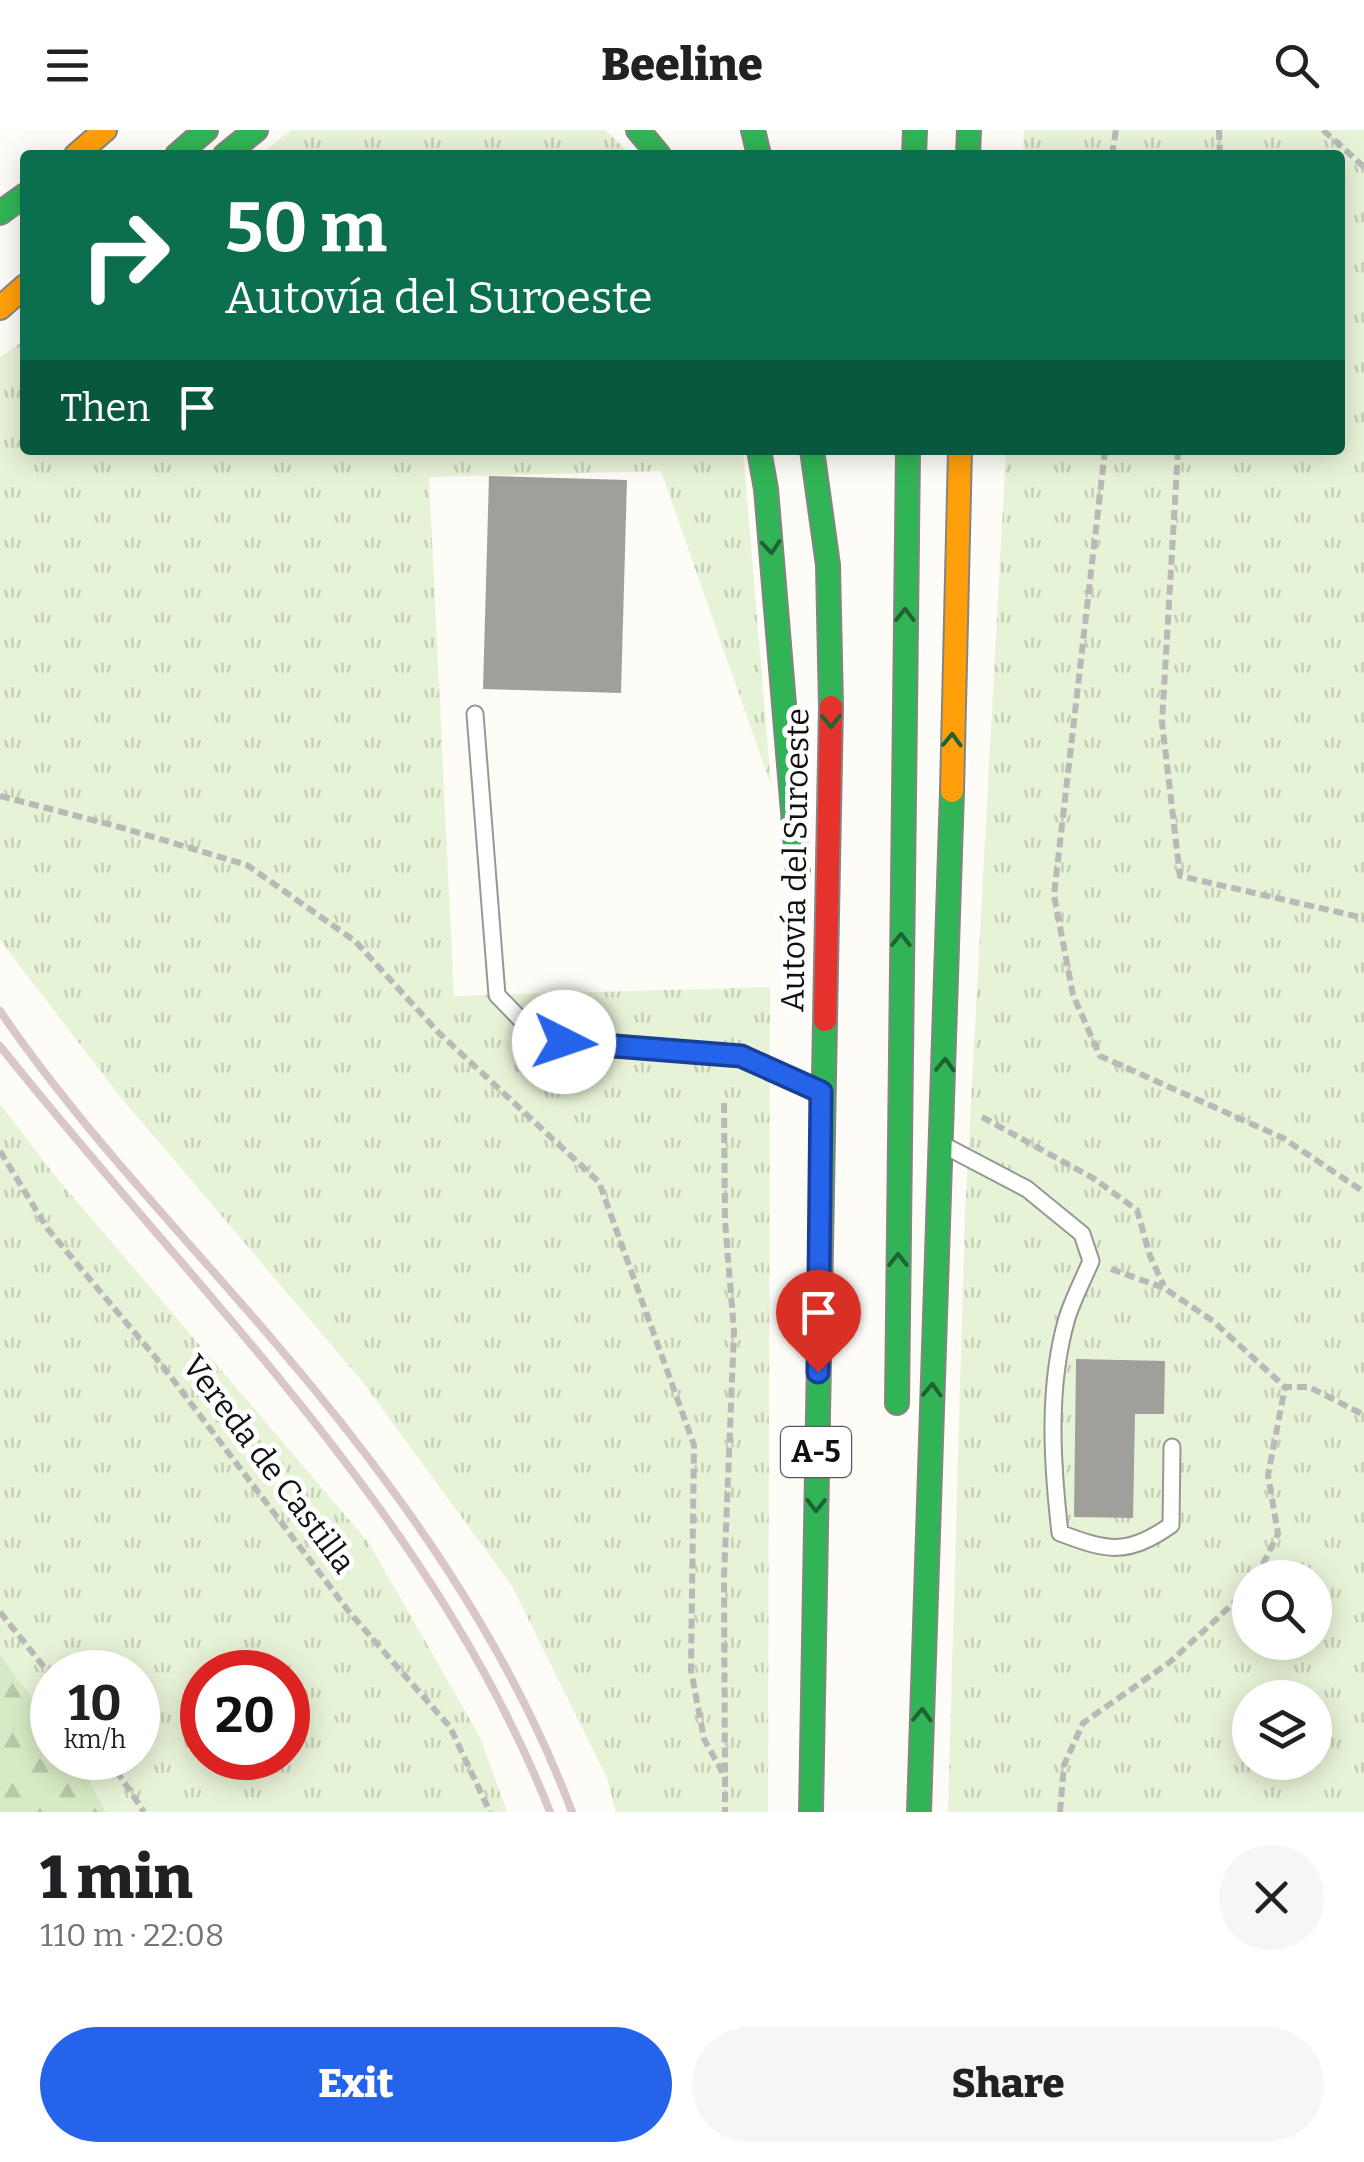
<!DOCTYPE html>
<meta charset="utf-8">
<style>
body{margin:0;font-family:Bitter,serif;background:#f6f6f6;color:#202124;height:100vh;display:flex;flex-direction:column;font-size:38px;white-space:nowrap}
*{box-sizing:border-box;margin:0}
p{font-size:32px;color:#757577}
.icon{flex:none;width:55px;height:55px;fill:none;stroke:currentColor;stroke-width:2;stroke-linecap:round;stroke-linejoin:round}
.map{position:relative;height:1682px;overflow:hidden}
.sheet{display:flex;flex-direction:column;background:#fff;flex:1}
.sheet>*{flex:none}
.hud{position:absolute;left:20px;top:20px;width:1325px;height:305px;border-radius:10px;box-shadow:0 5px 25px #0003;background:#0b6e4f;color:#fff;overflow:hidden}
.buttons{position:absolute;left:1232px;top:1430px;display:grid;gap:20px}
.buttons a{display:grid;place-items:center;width:100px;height:100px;border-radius:50%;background:#fff;box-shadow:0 5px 25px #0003;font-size:50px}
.speed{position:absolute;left:30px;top:1520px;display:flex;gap:20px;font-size:50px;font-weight:700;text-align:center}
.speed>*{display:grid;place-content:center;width:130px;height:130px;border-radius:50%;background:#fff;box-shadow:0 5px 25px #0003;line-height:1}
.speed small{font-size:25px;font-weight:400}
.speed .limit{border:15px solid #d22;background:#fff;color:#111}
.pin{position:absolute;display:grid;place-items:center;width:85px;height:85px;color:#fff;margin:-102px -42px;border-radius:50% 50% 50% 0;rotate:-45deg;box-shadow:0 0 10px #0007}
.pin .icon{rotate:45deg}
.me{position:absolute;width:110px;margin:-55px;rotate:94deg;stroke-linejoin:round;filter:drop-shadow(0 0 8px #0008)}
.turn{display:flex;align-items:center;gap:35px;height:210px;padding:0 40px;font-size:45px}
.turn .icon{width:130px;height:130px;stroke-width:2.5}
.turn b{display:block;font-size:70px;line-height:85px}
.then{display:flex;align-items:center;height:95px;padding:0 40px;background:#0003;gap:20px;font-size:38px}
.round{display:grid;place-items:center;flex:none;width:105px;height:105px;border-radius:52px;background:#f6f6f6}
.headline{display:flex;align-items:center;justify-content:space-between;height:170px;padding:0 40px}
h1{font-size:60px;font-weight:800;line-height:75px}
.button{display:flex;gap:20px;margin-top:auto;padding:20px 40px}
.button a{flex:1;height:115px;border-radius:60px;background:#2563eb;color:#fff;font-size:40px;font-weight:800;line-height:115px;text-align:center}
.button a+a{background:#f6f6f6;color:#202124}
header{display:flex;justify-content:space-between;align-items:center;height:130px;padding:0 40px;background:#fff;font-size:45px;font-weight:800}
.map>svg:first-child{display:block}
</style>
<header><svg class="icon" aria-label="menu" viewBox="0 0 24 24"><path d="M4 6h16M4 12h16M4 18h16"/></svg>Beeline<svg class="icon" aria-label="search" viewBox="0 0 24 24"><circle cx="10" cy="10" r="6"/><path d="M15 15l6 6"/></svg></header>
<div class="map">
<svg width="1364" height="1682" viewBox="0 0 1364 1682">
<defs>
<pattern id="grass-tufts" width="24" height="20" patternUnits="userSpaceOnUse" patternTransform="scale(2.5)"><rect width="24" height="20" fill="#e7f3d7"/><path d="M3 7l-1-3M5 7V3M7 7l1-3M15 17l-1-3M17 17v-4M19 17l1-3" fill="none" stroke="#c5cfb8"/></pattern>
<pattern id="forest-firs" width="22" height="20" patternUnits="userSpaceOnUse" patternTransform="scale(2.5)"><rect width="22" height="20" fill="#d8eac5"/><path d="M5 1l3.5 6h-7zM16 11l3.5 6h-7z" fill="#b8c8a8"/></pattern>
</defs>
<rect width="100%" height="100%" fill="#fdfcf7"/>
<path fill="url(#grass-tufts)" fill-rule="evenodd" d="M291,0H605L632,25H260Z
M1024,0H1364V1682H948L965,1083L1006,320H1340V25H1023ZM1250,1448H1315V1512H1250ZM1250,1568H1315V1632H1250Z
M25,210V320H743L771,655L661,341L429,347L454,866L770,857L768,1682H616L607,1648L512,1456L362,1251L118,964L0,810V227Z
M0,974L56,1047L369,1413L480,1607L507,1682H106L77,1628H138V1542H52V1595L0,1525ZM202,1542H288V1628H202Z"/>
<path fill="url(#forest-firs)" d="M0,1525L52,1595V1628H77L106,1682H0Z"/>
<path fill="#a19f9c" d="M489,346L627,350L621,563L483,559Z
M1076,1229L1165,1231L1164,1284H1135L1133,1388L1074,1387Z"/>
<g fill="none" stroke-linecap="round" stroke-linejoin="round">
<g stroke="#979795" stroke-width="19">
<path id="lane" d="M475,584L497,865L525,894L564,912L741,926L812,958
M949,1018L1027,1059L1082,1104L1091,1131C1083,1150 1073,1169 1067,1188C1047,1257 1052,1333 1060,1403C1107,1421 1128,1426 1171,1395L1172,1317"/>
</g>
<g stroke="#858482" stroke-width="26">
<path id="fast" d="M638,0L659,25
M753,0L759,25
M177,25L206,0
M225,25L256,0
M914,25L915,0
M968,25L969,0
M0,83L25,65
M759,320L766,359L798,742
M812,320L828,435L831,577
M897,1273L908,320
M811,1682L825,890
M919,1682L952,661"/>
</g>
<g stroke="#858482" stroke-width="26">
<path id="slow" d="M76,25L105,0
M0,178L25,156
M952,661L960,320"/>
</g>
<g stroke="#858482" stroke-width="26">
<path id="jam" d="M825,890L831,577"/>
</g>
<path stroke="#b9b9b8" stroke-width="6" stroke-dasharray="10 5" stroke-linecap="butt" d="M1219,0L1220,25
M1323,0L1364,37
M1112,25L1116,0
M1105,320L1054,765L1073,865L1100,926L1283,1008L1364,1062
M1178,320L1162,592L1180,746L1364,788
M0,666L116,696L247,735L355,811L438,902L599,1052L694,1315L691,1540L704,1609L725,1647V1682
M724,973L725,1091L734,1201L724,1447L725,1646
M982,987L1093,1048L1137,1080L1150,1126L1164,1156
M0,1021L47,1098L161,1234L350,1483L450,1597L490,1682
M1111,1139L1164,1158L1213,1191L1285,1257H1309L1364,1285
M1256,1448L1278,1404L1268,1345L1285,1257
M0,1482L52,1547
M108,1628L144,1682
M1060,1682L1064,1635L1083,1593L1170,1532L1250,1458"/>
<use href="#lane" stroke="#fffffe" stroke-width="15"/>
<use href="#fast" stroke="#30b455" stroke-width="22"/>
<use href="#slow" stroke="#ff9f0a" stroke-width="22"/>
<use href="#jam" stroke="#e5322d" stroke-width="22"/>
<path stroke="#d9c6c7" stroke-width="8" d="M0,881C81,1000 184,1105 277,1215C396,1354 507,1509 572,1682
M0,916C196,1163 433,1384 550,1682"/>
</g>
<defs><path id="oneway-chevron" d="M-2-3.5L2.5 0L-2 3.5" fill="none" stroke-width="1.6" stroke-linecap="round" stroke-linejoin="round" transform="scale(2.5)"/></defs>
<g stroke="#206233">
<use href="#oneway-chevron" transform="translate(771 417) rotate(85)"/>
<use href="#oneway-chevron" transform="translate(905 485) rotate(-89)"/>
<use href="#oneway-chevron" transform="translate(831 591) rotate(89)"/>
<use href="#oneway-chevron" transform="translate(952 610) rotate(-88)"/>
<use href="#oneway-chevron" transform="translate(901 810) rotate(-89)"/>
<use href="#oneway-chevron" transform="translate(945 935) rotate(-88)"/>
<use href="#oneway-chevron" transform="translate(898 1130) rotate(-90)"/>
<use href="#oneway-chevron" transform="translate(932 1260) rotate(-88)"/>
<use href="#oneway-chevron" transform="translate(816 1375) rotate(91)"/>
<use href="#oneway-chevron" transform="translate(922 1585) rotate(-88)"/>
</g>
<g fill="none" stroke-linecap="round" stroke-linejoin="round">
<g stroke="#184099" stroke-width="25">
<path id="route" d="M564,912L741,926L821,962L818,1242"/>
</g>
<use href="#route" stroke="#2563eb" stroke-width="18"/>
</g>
<g text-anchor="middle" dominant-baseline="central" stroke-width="10" stroke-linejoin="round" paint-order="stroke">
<rect fill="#fff" stroke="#585858" stroke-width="2.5" x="781" y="1297" width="70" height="50" rx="8"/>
<g font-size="30" font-weight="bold" fill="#111">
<text x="816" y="1322">A-5</text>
</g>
<g font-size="32" fill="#111" stroke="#fff">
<text transform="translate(795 730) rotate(-89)">Autovía del Suroeste</text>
<text transform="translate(269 1334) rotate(53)">Vereda de Castilla</text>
</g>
</g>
</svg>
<div class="buttons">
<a><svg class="icon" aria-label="search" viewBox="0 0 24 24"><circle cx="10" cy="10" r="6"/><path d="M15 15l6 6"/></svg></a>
<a><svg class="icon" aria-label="layers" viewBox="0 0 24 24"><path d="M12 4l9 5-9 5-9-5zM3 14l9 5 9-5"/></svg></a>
</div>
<div class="speed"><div>10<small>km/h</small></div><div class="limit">20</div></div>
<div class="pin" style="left:818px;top:1242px;background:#d93025"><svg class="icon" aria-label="arrive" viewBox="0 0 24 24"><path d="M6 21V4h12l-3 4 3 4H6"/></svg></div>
<svg class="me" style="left:564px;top:912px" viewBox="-20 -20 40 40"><circle r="19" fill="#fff"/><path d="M0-13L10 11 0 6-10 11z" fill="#2563eb"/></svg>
<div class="hud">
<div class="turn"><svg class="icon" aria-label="right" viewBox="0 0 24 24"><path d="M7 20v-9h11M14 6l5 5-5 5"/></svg><div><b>50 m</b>Autovía del Suroeste</div></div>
<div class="then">Then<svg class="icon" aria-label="arrive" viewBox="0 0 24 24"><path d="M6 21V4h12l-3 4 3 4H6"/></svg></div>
</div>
</div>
<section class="sheet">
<div class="headline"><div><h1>1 min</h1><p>110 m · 22:08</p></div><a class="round"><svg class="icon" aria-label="close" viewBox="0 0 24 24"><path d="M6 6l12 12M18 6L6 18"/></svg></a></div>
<div class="button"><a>Exit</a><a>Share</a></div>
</section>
